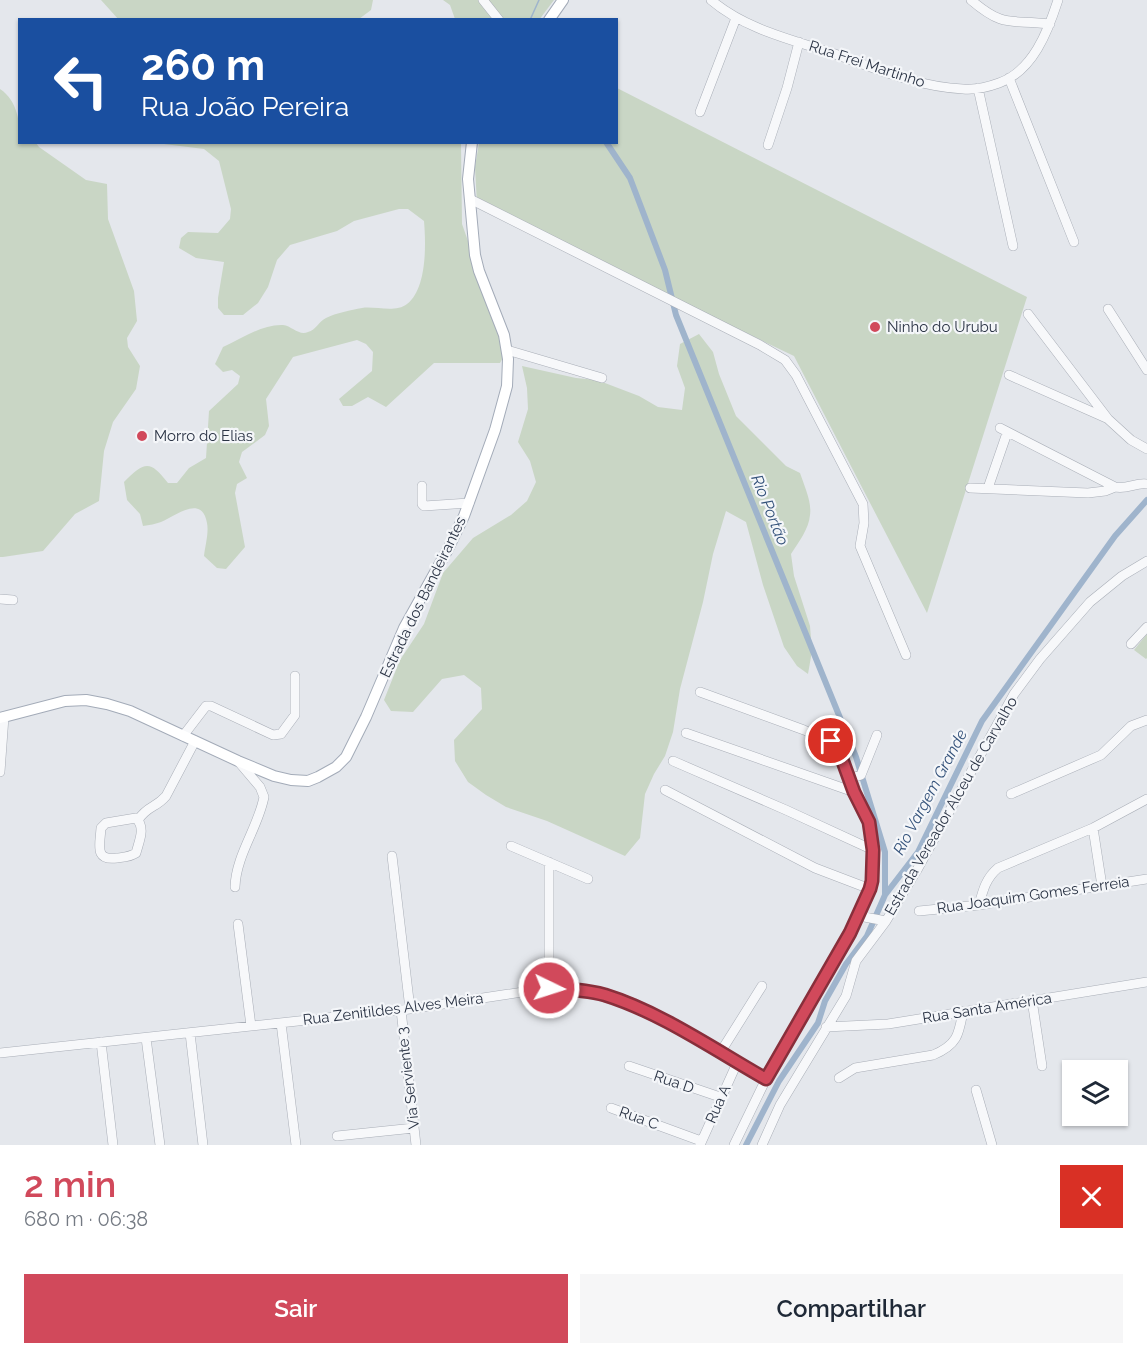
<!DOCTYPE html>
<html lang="pt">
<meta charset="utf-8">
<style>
body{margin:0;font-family:Raleway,sans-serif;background:#f6f6f7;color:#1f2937;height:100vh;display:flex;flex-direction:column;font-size:22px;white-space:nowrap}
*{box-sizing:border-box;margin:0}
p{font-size:20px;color:#747a83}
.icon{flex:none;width:33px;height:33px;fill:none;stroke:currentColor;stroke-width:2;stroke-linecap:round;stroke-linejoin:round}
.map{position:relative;height:1145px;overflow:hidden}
.panel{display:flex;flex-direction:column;background:#fff;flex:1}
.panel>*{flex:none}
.guide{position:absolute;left:18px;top:18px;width:600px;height:126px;border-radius:0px;box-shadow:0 2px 4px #0004;background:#1a4fa0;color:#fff;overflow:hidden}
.tools{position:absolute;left:1062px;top:1060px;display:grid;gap:12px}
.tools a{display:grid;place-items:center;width:66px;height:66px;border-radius:0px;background:#fff;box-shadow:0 2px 4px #0004;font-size:30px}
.pin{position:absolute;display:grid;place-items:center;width:51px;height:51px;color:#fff;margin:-26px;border:3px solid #fff;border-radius:50%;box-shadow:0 2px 6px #0007}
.me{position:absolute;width:66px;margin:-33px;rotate:94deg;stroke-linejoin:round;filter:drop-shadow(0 0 4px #0008)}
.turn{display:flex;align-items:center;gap:21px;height:126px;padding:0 24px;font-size:27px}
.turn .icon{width:78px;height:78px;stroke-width:2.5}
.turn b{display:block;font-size:42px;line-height:51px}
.round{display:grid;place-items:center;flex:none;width:63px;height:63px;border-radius:0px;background:#f6f6f7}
.summary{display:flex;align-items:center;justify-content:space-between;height:102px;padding:0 24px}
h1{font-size:36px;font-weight:600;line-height:45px;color:#d1495b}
.button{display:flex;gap:12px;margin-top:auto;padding:12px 24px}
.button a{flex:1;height:69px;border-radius:0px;background:#d1495b;color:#fff;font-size:24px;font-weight:600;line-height:69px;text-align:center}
.button a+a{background:#f6f6f7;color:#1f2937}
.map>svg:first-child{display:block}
</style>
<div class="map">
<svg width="1147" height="1145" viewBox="0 0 1147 1145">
<rect width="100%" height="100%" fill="#e4e7ec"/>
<path fill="#c9d6c5" d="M101,0H373L371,10L359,19L119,20Z
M443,0H554L539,20L455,19L450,5Z
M617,88L1027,297L927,613L794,356L477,204L475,167L479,143L616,142Z
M0,89C18,101 20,123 20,142L36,143L39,147L86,180L107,184L108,219L134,291L137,321L127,338L128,347L140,366L136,389L113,422L104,451L99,501L75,514L43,551L3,557H0Z
M156,143H461L462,224L503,340L505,354L500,363H434L386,407L368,397L352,406H343L339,399L372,371L373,352L366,344L357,340L293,357L266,399L269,426L265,435L242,452L239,462L247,478L237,484L235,493L245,547L226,569L217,568L204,556C205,546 209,533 207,523C202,493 174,517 161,522C156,524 149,525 143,526L140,514L127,500L124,482C145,461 150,460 168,483H177L189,468L206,458L209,411L238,384L240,376L232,370L223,372L215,364L223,347C241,339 262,324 283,325C292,326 299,336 308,332C316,330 319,321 326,318C336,313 351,310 362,308C375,306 396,313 407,304C427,289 426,244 424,221L408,209H399L354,221L337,231L290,245L277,260L268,287L258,303L243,315H224L218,308V298L224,262L196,258L179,248L181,238L188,232L218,233L230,219L231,209L219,161L204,149Z
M699,334L713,352L719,374L736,416L786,466L800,473C804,485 812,502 810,515C809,529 798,543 791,554L794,576L810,626L812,651L808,674L797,666L784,647L763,585L746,522L726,511L713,554L703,602L680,689L673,732L665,756L654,774L645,794L640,838L625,856L547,821L506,807L486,795L468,782L455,761L454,740L482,709L481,688L464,675L442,679L413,712L391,711L384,700L400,660L424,624L443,573L473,538L511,515L527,501L536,482L530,461L518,442L528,409L527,388L522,366L576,378L597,380L639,396L658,407L682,410L685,388L677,366L680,344Z
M1147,634V658L1146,659L1134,650Z"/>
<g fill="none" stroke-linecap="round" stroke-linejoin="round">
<path stroke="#9fb4cc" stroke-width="1.5" d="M530,20L539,0"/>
<path stroke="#9fb4cc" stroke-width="6" d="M606,142L630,178L665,270L676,315L856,757L885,852V895
M746,1145L779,1081L818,1023L825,1001L846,964L867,936L885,895L918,852L982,721L1115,536L1147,500"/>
<g stroke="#a9aeb7" stroke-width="10">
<path id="minor" d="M483,0L499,20
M711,0C745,29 790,39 832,53C874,68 918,87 963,89C975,90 988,87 999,83C1033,71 1048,31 1058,0
M971,0C1005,29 1010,19 1050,24
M1009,78L1074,242
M978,88L1013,246
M700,112L736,18
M768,145L787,88L799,42
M470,199L760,345L785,360L796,375L863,504L864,523L860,546L906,655
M1108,309L1147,370
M1028,314L1108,419L1131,440L1147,449
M507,350L602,378
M1009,375L1106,418
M1000,428L1115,487C1127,490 1136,482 1147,484
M422,486V504L424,506L469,503
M970,488L1088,493L1105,491L1115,487
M988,488L1007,433
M0,599L13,600
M1131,644L1147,627
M700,692L804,730L835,744L842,758L854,792L869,822L873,850L872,881L859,916L766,1079L734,1145
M686,733L854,792
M183,736L206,706H211L273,735L281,734L295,715V676
M673,761L786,810L873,850
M0,772L4,717
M849,779L861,775L877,735
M665,790L815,868L870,889
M1011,794L1101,755L1131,726L1147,720
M136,818C146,828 139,841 136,853C130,857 125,857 117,858C94,861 100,845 101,828L106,823Z
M138,820C148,805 156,808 166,796L195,741
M1093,828L1102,886
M511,846L588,879
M392,856L410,1009
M549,862V988
M235,887C236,855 258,828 264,797L260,787L238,761
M979,905C983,890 986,878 998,868L1093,828L1147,799
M919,911L979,905L1147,879
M859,916L886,921
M238,924L251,1026
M1032,1000L1042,1066
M401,1010L416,1145
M281,1023L296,1145
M826,1027L888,1024L1147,982
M190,1033L203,1145
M146,1038L160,1145
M101,1042L113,1145
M0,1053L410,1009L549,988L584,991L623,1002L674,1027L766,1079
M720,1053L762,986
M629,1066L720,1097
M839,1078L855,1068L933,1055C957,1045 959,1035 963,1011
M976,1090L992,1145
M611,1108L701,1141
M337,1136L414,1128
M700,1145L737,1063
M762,1145L780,1105L846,996L856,961L886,921L917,870L1014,694L1040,659L1090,602L1122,576L1147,561"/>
</g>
<g stroke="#a3abb8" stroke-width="12">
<path id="major" d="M549,20L563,0
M0,718L65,701L86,700L107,704L130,711L238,761L274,776L291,780L308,781L318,777L336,767L346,757L366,717L404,628L448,549L464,516L495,430L507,386L508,359L504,335L479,271L475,255L468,179L472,142"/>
</g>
<use href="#minor" stroke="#f7f8fa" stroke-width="9"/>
<use href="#major" stroke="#fff" stroke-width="10"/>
</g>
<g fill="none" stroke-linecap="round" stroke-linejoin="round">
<g stroke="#882f3b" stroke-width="15">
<path id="route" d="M549,988C568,989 587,990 605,995C660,1012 715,1050 766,1079L850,933L870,889L872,881L873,850L869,822L854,792L838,748L831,741"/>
</g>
<use href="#route" stroke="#d1495b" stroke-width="10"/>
</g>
<g fill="#d1495b" stroke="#f4f6f9" stroke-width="2">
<circle cx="875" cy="327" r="6"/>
<circle cx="142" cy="436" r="6"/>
</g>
<g text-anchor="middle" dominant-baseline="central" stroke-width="4.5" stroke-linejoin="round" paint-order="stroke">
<g font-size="15" fill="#2b3445" stroke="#f4f6f9">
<text transform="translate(867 64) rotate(18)">Rua Frei Martinho</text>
<text transform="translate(423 597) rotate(-64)">Estrada dos Bandeirantes</text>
<text transform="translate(951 806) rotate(-60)">Estrada Vereador Alceu de Carvalho</text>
<text transform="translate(1033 895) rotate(-8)">Rua Joaquim Gomes Ferreia</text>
<text transform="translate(987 1008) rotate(-9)">Rua Santa América</text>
<text transform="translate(393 1009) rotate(-7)">Rua Zenitildes Alves Meira</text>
<text transform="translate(408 1078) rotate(-97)">Via Serviente 3</text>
<text transform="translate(674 1082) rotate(19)">Rua D</text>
<text transform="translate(718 1104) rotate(-66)">Rua A</text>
<text transform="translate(639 1118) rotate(20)">Rua C</text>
</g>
<g font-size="15" fill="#2b3445" stroke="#f4f6f9" text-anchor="start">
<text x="887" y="327">Ninho do Urubu</text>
<text x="154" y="436">Morro do Elias</text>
</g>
<g font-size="16" font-style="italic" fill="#34527a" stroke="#f4f6f9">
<text transform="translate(770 510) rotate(68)">Rio Portão</text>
<text transform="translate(930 792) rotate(-62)">Rio Vargem Grande</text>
</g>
</g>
</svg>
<div class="tools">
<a><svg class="icon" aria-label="layers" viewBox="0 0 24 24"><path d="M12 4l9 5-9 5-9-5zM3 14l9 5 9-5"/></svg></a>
</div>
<div class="pin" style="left:831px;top:741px;background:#d93025"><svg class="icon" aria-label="arrive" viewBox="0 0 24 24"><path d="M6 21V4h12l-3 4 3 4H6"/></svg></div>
<svg class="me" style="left:549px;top:988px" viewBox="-20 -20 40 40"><circle r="17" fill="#d1495b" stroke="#fff" stroke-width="3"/><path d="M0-11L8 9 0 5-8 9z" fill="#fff"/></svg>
<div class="guide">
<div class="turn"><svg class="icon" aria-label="left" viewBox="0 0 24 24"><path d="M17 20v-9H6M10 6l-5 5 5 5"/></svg><div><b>260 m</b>Rua João Pereira</div></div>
</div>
</div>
<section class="panel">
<div class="summary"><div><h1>2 min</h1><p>680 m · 06:38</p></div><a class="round" style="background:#d93025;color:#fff"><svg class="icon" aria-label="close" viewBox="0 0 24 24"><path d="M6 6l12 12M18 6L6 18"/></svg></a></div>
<div class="button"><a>Sair</a><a>Compartilhar</a></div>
</section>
